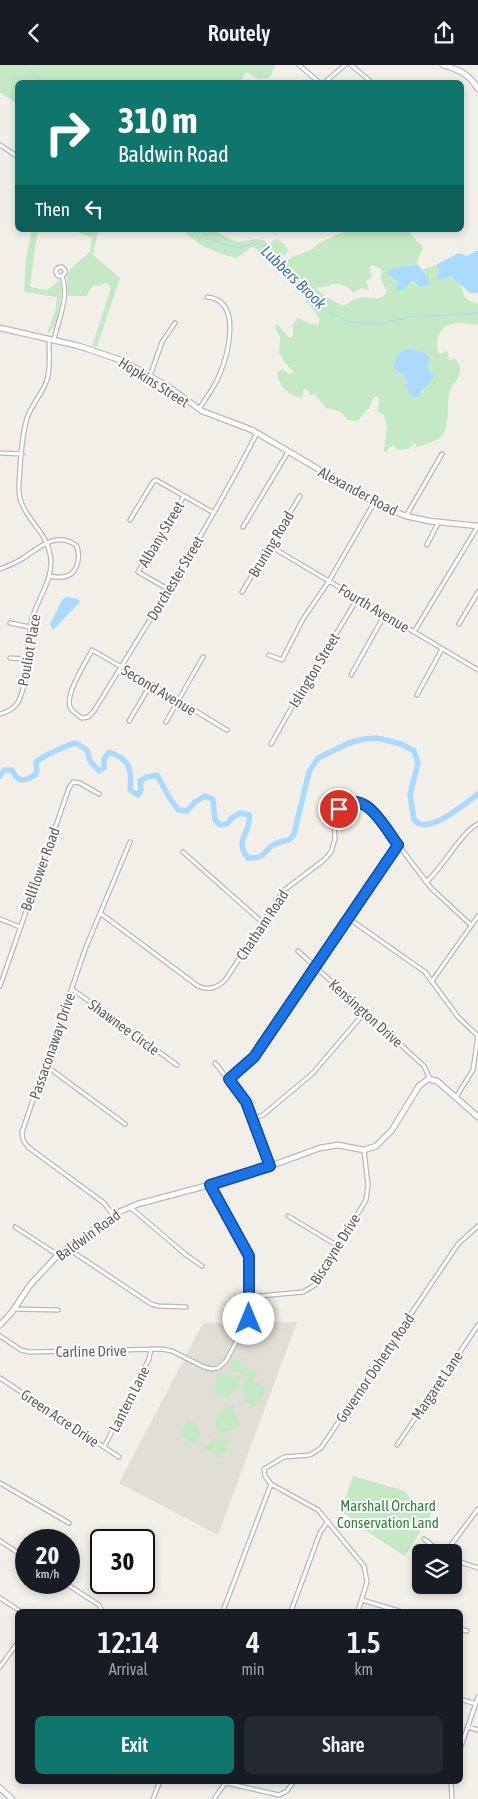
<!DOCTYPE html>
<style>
body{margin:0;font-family:"Asap Condensed",sans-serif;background:#242831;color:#f1f3f6;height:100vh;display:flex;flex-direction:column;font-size:19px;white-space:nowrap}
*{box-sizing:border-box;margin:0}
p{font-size:16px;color:#9ea1a6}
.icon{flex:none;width:28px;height:28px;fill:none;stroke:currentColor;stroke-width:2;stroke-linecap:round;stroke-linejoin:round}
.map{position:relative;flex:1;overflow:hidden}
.details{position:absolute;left:15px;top:1544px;width:448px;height:175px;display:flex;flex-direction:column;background:#171b24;border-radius:8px;box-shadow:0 2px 8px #0003}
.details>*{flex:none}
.guide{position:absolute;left:15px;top:15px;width:449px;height:152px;border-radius:8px;box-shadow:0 2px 8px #0003;background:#0f766e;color:#fff;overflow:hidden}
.tools{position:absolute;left:412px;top:1479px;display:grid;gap:10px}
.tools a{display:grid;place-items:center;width:50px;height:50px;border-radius:8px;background:#171b24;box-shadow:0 2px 8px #0003;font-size:25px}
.speed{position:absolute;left:15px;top:1464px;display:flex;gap:10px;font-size:25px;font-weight:700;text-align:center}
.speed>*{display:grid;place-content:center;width:65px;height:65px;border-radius:50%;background:#171b24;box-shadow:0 2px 8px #0003;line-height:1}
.speed small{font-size:12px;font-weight:400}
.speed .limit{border:2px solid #111;border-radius:8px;background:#fff;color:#111}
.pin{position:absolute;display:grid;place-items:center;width:42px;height:42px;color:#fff;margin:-21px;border:2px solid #fff;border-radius:50%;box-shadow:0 1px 5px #0007}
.me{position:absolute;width:55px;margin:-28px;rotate:0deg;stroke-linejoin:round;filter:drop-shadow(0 0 4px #0008)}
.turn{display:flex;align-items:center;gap:18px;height:105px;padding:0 20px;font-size:22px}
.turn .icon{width:65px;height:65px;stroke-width:2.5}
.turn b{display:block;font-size:35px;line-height:42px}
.then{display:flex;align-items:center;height:48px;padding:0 20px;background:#0003;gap:10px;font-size:19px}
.eta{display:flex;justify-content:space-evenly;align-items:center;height:85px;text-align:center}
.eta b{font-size:30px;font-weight:600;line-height:35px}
.button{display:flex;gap:10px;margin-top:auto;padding:10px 20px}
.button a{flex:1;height:58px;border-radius:8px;background:#0f766e;color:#fff;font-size:20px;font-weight:600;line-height:58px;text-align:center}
.button a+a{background:#242831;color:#f1f3f6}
header{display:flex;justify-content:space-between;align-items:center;height:65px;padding:0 20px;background:#171b24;font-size:22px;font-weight:600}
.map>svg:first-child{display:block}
</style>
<header><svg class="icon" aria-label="back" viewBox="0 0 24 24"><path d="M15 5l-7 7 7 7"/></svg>Routely<svg class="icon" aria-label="share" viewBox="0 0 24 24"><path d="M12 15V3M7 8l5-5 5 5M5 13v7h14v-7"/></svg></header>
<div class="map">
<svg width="478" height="1734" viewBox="0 0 478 1734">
<rect width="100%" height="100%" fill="#f1efe8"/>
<path fill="#e1ded6" d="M297,1257L218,1470L119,1418L203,1258Z"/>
<path fill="#c5e8c5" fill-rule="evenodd" d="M0,0H275L270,12C260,15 255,14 248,7L244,10L241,17L18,18L17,39L0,27Z
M32,165H43L37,169L30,222L47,225L60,215L61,220C62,231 58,264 47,269L55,247L57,232L24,227L26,193Z
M73,165H98L93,190L120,213L97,282L92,281L111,223L106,217L99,221L94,220L86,231H68L67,212L69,205L90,187L92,173Z
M183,165H216L220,169L237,177L257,174L264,175L270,182L272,176L277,174L284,179L288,185C285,191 281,192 278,198L260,189L257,184L252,182L237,193L221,189L199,179Z
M347,165H410L412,171L423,182L417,197L418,200L403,201L388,207L398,217L397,220L406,222L412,215L416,221L428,211L423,204L437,200L439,204L437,210C443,213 451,211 456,216C468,226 457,233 478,239V260C455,255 433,257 438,287L443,289L445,285L448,288L449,295L455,294C459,298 461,303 460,308C458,315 452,320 450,326C445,340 452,359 441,372C440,374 419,382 417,382L415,378L408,384L397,385L394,380L389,383L386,388L384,385L387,363L384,350L377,346L379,337L378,331L374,332L369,344L366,345L358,356L348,355L340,346L326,343L315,329L310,330L307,324H304L302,333C290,332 278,320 277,308L282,304L289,309L295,308L285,298L279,287L280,272L275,263L277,259L289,273L293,271V259L298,253L310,259L318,260L320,254L292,216L278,203L292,192L313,184L319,178ZM373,200L383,205L380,211L387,228C376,239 371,230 359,233C354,234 348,238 343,241L328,233L317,224V222C328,223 326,220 334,219C342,218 349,223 354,228L361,223L369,225L366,216L372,213L369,202ZM410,283L426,288L430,293L428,303L430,308L423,328L407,323L406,312L399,308Z
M234,1293L240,1296L241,1300L238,1308L229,1303Z
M244,1301L258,1308L254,1315L240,1309Z
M220,1308L240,1311L238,1323L228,1332L215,1331L217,1310Z
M246,1313L266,1322V1325L259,1337L254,1342C242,1336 239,1324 246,1313Z
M233,1340L240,1361L238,1363L219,1369C212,1356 219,1343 233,1340Z
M188,1354C200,1359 203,1369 196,1379L180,1371V1368Z
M216,1373H223L230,1377L221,1392H219L205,1383L210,1376Z
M353,1411L405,1426L414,1440L438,1438L405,1491L368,1467L341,1445Z"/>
<path fill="#aadaff" d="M476,186H478V228H470L451,212L437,215L436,213L439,204L437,200L439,198L459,188L467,191Z
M418,200L428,211L430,220L419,222L412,215L405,224L397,226L396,223L398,217L387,208L389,205L403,201Z
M410,283L426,288L430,293L428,303L430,308L433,309L434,313C425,319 424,328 415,333C406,330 407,320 406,312L394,304C393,295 400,284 410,283Z
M66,532L78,534L80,537L53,565L50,560L51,557L62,535Z"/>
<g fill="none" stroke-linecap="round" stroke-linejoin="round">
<path stroke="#aadaff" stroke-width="1" d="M27,0L40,18
M202,165C204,173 231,183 240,182C254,180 248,175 266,181L317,240L348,257L380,259L409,252L478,248"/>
<path stroke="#aadaff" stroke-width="5.5" d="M0,711L4,705H12C18,718 23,717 35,710L37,705L36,697C41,692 69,679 76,678L87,685L90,696L99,706L104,703V694L109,687C130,694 132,704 130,725L138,730L141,725L140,716L147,712L157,710L169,732L178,745L187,746L195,737L205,731L213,734L215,755L220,760L227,759L232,753L240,748L249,750C252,768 233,774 248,793C267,793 261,788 273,780C278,777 283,776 289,775L294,769L309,707L318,693L349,678L364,674L377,673L401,679L414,686L418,698L410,730L414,755C416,756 418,758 420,759C435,764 466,738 478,729"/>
<g stroke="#b5b8bc" stroke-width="5.5">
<path id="street" d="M299,0L320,18
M351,0L369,15
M324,18L345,0
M0,80L18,92
M54,275C58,254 70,232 62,211H58L56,208V205L59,202H62L65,205V208L62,211
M150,311L162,277L175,258
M199,344C206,333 214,323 219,311C228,290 243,235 207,232
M0,388L22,389
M406,451L442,389
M130,455L153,417L156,415L214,448
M243,462L288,387
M427,480L438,458
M270,481L478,605
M0,504C8,501 15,498 22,494C39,483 55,466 76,480C79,485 79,489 78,496C75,512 64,514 49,511
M168,524L138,507L184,431
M242,527L300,431
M10,558L30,562
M459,559L478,527
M414,567L478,461
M269,590L282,595L303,554L329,516L374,438
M10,593L26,594
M351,610L385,549
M417,630L442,584
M0,649C8,647 14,644 18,637C31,612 25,580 32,554C38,532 55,513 50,489C46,463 17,450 19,421C20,400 21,374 27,353C31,341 40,331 45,320C51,307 49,288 49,274
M129,656L151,619
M166,657L203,592
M227,665C211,656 196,646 180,636C151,618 121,602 92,585C86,597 65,629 70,642C72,647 78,650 82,653L88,652L94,646C150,554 208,464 257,368
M271,679L305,619L358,533
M183,787L262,857
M426,817C443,803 461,767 478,759
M100,848L198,921C209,926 218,923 226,914L283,826L324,795L331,787L335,774L334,754L339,744L345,739L357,737L365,739L371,744L431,823L471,860
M348,853L425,907L458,952L478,971
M0,854L20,862
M298,886L424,1001L430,1014
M432,916L478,851
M0,921L69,723L73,717L80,718L99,729
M72,924L177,1000
M215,998L246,1037L270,1101
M45,1000L125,1059
M229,1014L253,993L398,780
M456,1032L473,1005L478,971
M253,1054L263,1050L313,1008L365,947
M130,1142L185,1189L202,1201
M113,1150L104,1138L28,1082L23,1075L22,1067L86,882L130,777
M288,1151L338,1181
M15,1162L58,1190
M67,1183L151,1239L158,1241L186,1242
M249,1232L303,1227L315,1220L366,1135L368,1120L364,1085
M14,1244L58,1245
M0,1271L21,1285L29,1287L162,1284L172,1286L204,1302L212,1304L218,1303L226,1296L249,1253V1191L210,1120
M0,1313L119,1392
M397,1380L478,1260
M104,1382L149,1294L151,1284
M0,1418L69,1458
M424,1474L442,1488
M0,1476L26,1493
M445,1488L478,1444
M454,1495L478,1503
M65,1518L99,1540L102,1546
M0,1533L20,1546
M362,1535L399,1546
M223,1546L271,1419
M291,1546L320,1468L328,1456
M358,1546L367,1517L364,1501L318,1445L271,1419L265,1411L264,1404L284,1392L310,1390L321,1383L458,1179L478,1161
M460,1564L467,1566
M0,1602L18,1577
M460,1634L476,1639
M468,1662L478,1665
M460,1684L478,1632
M451,1716L452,1734
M226,1718L279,1730L287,1726L294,1716
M153,1734L160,1716
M214,1734L226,1717"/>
</g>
<g stroke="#b6babf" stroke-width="7">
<path id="secondary" d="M443,0C460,5 469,9 478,24
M0,263L79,281L123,296L169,322L202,346L252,365L381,441L406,451L429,456L478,461
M0,1260L12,1247L30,1220L58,1190L119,1147L138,1139L243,1111L320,1083L338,1080L364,1085L376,1081L392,1065L419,1021L428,1014L437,1016L478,1052
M0,1723L12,1734"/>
</g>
<use href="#street" stroke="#fff" stroke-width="3"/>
<use href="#secondary" stroke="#fff" stroke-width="4.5"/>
</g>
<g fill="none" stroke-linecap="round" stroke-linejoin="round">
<g stroke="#114b97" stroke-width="12">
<path id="route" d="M249,1254V1191L210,1120L270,1101L246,1037L229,1014L254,992L398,780C385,763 364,720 339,744"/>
</g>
<use href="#route" stroke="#1a73e8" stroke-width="9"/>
</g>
<g text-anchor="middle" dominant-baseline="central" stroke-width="4" stroke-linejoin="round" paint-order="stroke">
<g font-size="15" fill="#5f6368" stroke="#fff">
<text transform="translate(154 317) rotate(32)">Hopkins Street</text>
<text transform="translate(358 426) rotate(28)">Alexander Road</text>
<text transform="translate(161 469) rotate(-59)">Albany Street</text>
<text transform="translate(271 479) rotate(-59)">Bruning Road</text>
<text transform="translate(175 513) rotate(-59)">Dorchester Street</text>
<text transform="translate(374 543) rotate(31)">Fourth Avenue</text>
<text transform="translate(29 585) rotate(-80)">Pouliot Place</text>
<text transform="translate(314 605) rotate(-59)">Islington Street</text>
<text transform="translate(159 625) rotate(31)">Second Avenue</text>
<text transform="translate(40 804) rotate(-70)">Bellflower Road</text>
<text transform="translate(262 860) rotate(-56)">Chatham Road</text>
<text transform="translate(366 948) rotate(42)">Kensington Drive</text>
<text transform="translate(124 962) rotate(36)">Shawnee Circle</text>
<text transform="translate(52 981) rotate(-71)">Passaconaway Drive</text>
<text transform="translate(88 1170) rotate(-36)">Baldwin Road</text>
<text transform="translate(335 1184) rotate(-58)">Biscayne Drive</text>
<text transform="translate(91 1286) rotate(-1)">Carline Drive</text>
<text transform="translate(375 1303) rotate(-56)">Governor Doherty Road</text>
<text transform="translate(437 1320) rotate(-56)">Margaret Lane</text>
<text transform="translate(129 1334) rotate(-63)">Lantern Lane</text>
<text transform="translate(60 1353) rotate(34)">Green Acre Drive</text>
</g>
<g font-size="15" fill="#348238" stroke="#fff">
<text x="388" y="1440">Marshall Orchard<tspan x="388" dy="17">Conservation Land</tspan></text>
</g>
<g font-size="16" font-style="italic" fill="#4174aa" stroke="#fff">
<text transform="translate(294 212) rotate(44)">Lubbers Brook</text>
</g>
</g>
</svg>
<div class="tools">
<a><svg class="icon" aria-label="layers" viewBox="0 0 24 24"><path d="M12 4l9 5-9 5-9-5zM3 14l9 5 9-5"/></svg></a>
</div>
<div class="speed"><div>20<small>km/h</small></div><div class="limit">30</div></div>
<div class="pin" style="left:339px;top:744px;background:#d93025"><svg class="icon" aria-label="arrive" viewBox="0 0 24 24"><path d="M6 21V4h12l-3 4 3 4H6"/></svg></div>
<svg class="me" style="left:249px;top:1254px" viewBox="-20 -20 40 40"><circle r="19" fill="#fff"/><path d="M0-13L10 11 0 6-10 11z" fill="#1a73e8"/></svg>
<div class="guide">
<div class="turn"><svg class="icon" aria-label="right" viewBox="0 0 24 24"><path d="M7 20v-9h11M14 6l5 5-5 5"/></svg><div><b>310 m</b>Baldwin Road</div></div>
<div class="then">Then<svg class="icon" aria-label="left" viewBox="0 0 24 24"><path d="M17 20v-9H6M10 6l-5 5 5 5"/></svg></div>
</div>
<section class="details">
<div class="eta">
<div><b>12:14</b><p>Arrival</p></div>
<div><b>4</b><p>min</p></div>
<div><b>1.5</b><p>km</p></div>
</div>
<div class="button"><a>Exit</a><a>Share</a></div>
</section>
</div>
